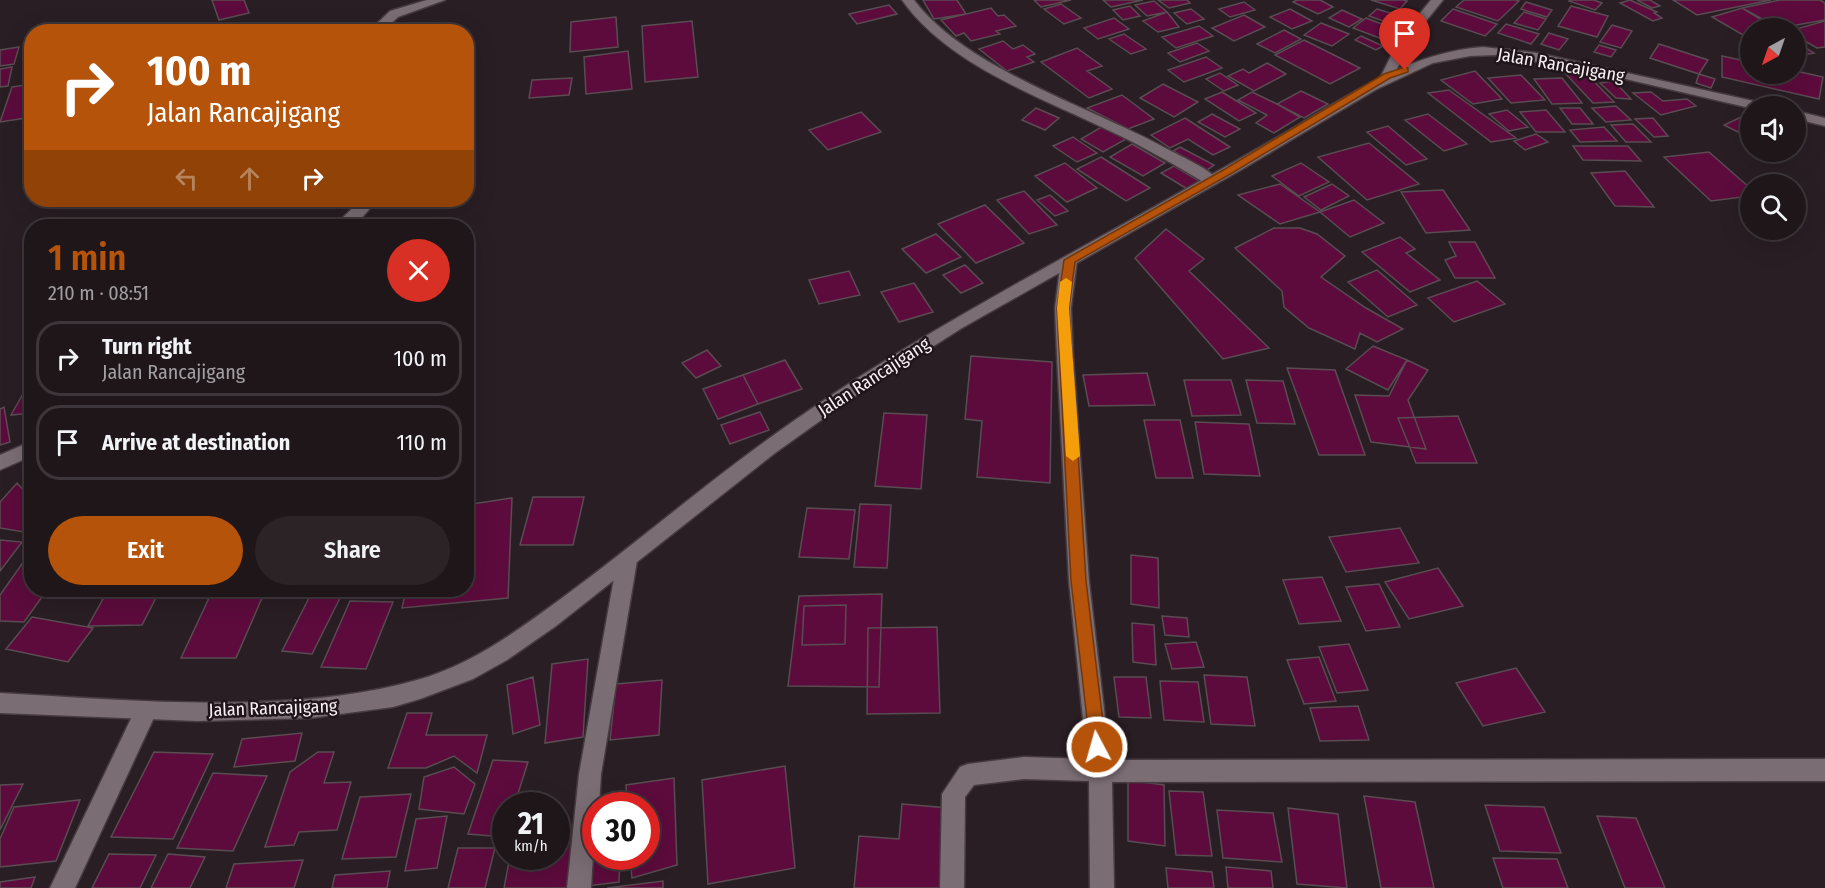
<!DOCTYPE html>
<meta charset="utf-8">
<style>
body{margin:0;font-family:"Fira Sans Condensed",sans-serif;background:#2c2327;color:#f1f3f6;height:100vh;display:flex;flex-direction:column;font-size:22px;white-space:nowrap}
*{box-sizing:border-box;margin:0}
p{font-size:20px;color:#a19fa2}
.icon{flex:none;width:33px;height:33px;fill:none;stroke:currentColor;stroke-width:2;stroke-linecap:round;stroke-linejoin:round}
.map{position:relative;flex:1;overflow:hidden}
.side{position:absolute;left:24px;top:219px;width:450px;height:378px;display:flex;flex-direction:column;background:#1f161a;border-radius:24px;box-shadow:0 6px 24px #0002,0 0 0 2px #3c3539}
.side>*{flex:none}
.hud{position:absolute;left:24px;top:24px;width:450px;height:183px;border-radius:24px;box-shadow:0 6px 24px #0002,0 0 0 2px #3c3539;background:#b45309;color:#fff;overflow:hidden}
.needle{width:39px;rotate:220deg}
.buttons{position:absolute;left:1740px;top:18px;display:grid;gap:12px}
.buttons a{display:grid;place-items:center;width:66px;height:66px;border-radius:50%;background:#1f161a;box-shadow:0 6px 24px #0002,0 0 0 2px #3c3539;font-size:30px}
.speed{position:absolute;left:492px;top:792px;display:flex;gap:12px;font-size:30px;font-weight:700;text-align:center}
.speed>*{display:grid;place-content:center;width:78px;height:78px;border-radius:50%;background:#1f161a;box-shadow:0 6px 24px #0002,0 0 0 2px #3c3539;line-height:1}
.speed small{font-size:15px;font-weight:400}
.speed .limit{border:9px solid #d22;background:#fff;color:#111}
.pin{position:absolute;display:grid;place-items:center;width:51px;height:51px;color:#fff;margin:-62px -26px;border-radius:50% 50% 50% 0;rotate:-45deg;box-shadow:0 0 6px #0007}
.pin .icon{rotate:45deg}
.me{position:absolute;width:66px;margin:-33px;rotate:354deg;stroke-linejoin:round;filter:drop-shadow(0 0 4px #0008)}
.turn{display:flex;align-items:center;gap:21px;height:126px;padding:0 24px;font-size:27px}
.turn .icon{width:78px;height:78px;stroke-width:2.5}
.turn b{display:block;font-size:42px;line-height:51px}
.lanes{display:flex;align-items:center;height:57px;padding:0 24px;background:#0003;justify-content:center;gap:30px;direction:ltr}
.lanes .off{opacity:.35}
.round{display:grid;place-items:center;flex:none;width:63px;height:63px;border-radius:32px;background:#2c2327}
.overview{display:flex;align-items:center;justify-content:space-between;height:102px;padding:0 24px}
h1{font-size:36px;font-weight:600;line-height:45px;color:#b45309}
.action{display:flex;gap:12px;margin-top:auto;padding:12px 24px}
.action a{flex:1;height:69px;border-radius:36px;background:#b45309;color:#fff;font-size:24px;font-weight:600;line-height:69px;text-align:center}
.action a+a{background:#2c2327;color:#f1f3f6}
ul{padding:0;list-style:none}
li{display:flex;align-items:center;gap:18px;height:75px;margin:0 12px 9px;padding:0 12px;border:3px solid #3c3539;border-radius:24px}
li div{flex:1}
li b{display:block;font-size:22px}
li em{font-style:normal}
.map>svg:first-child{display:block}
</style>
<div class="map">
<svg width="1825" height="888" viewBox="0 0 1825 888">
<rect width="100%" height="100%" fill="#291e23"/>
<path fill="#5c0b3c" stroke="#594c52" stroke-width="1.5" d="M212,0H244L249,13L219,20Z
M923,0H957L966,14L934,19Z
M1034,0H1071L1041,7Z
M1103,0H1143L1111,7Z
M1158,0H1187L1190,3L1169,8Z
M1297,0H1320L1333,7L1318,14L1293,2Z
M1371,0H1403L1407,1L1400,9Z
M1464,0H1515L1519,1L1498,21L1456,7Z
M1570,0H1594L1602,3L1595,10L1569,1Z
M1630,0L1657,12L1654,13L1662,18L1653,21L1620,3Z
M1637,0H1650L1660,6L1652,8Z
M1673,0H1771L1697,15Z
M1780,0H1820L1825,3V20L1779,28L1742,8Z
M1154,1L1167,12L1147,16L1135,5Z
M1244,2L1255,10L1230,17L1219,9Z
M1526,2L1552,10L1547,17L1521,9Z
M1061,4L1081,18L1064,24L1044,9Z
M889,5L897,14L857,24L849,14Z
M1130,6L1140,16L1123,20L1113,10Z
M1571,6L1608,16L1597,37L1558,26Z
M991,8L998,16L1004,15L1016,26L996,31L1000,34L971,41L964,33L956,36L941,20Z
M1742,8L1775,28H1750V39L1712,17Z
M1191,9L1204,19L1187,24L1174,13Z
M1290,9L1312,21L1292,29L1270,17Z
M1377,9L1394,14L1386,22L1369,16Z
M1453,9L1497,24L1485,36L1441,21Z
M1342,10L1362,19L1349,27L1329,18Z
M1167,12L1179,27L1158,32L1143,21Z
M1524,12L1546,19L1538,30L1514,23Z
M1244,15L1265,27L1234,41L1212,28Z
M616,17L618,47L570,52L571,22Z
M1114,18L1129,29L1098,39L1084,28Z
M1366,18L1395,29L1382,39L1353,28Z
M692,21L698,77L645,82L642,26Z
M1825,21V47L1817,48L1796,36V29Z
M1321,23L1349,34L1332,46L1304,35Z
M1506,24L1539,34L1531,44L1498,33Z
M1612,25L1632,31L1621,48L1600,42Z
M1199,26L1213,36L1176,48L1162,37Z
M1284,30L1301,39L1275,53L1257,44Z
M1549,33L1568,39L1559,50L1541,44Z
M1124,34L1146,49L1131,54L1109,39Z
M1361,36L1383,46L1376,50L1355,40Z
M1304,40L1360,68L1330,84L1275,55Z
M1003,41L1013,49L1023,45L1035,54L1027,57L1034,62L1007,71L979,49Z
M1796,42L1814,53L1796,56Z
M1197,43L1209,51L1180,62L1168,53Z
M1659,44L1708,60L1699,74L1650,58Z
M1599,45L1616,50L1611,57L1594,52Z
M19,47L14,64L0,66V50Z
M1077,48L1102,66L1087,71L1112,89L1089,98L1041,62Z
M628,51L632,89L586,94L584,57Z
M1722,56L1750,62V74H1796V71L1823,77L1819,99L1722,77Z
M1206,57L1222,68L1184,82L1168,70Z
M1267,63L1286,74L1254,91L1228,76L1243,69L1249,73Z
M12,67L8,86L0,87V69Z
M1475,71L1502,99L1473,104L1441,80Z
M1584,71L1614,102L1593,103L1564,72Z
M1220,73L1238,85L1224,91L1206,79Z
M1699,74L1715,79L1711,88L1696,83Z
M1521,75L1545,100L1511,103L1488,78Z
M572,78L569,95L529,98L532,80Z
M1562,78L1582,103L1552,104L1534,79Z
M1614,81L1631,99L1616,98L1600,83Z
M32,84V117L0,122L12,87Z
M1163,84L1198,102L1174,117L1140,98Z
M1449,90L1516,138L1491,142L1428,93Z
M1301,91L1328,104L1304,118L1277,104Z
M1222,92L1256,113L1239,121L1205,99Z
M1252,92L1277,104L1300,117L1274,133L1256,123L1267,115L1238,100Z
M1651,92L1663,101L1687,99L1696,106L1661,115L1633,93Z
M1122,95L1154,119L1128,129L1087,108Z
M1616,106L1631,120L1606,122L1592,108Z
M1036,108L1059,118L1045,130L1022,120Z
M1560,108H1580L1593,124H1572Z
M1507,110L1528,127L1509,131L1489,114Z
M1546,110L1565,132H1536L1520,112Z
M861,112L881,132L828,150L809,130Z
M1750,113V138L1724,125Z
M1212,114L1240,129L1225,137L1198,122Z
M1428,114L1467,144L1444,151L1405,120Z
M1185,118L1230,147L1213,155L1188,139L1170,148L1151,135Z
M1653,118L1668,136L1654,137L1635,119Z
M1633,124L1651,142H1626L1611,125Z
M1103,126L1126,139L1103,152L1081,139Z
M1388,126L1427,159L1406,165L1367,132Z
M1604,127L1617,141L1580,142L1570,130Z
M1536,134L1548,142L1525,150L1514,141Z
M1073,137L1097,153L1077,162L1053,146Z
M1369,143L1419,184L1367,200L1318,157Z
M1132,144L1165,163L1143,176L1110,157Z
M1573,146H1628L1641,161L1583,160Z
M1180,147L1214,165L1207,170L1173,151Z
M1709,152L1750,188V196L1711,201L1664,157Z
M1101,157L1150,188L1126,201L1077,169Z
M1065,163L1097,188L1067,202L1035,176Z
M1301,163L1329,182L1299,196L1272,176Z
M1174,166L1201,182L1189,190L1161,173Z
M1625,171L1654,207L1615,206L1591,173Z
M1280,184L1320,212L1280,224L1238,195Z
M1332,184L1349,196L1321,210L1304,197Z
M1443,190L1470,230L1426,233L1401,192Z
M1024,191L1057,225L1029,234L997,200Z
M1050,195L1068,211L1055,216L1037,200Z
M1354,200L1384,223L1350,237L1320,212Z
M985,205L1024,243L976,263L938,224Z
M1274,228H1300L1317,234L1345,256L1321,277L1366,308L1403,329L1377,342L1360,333L1355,349L1309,328L1284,307L1282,291L1235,248Z
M1166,229L1204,259L1189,271L1269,348L1223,359L1135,258Z
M936,234L961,257L926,273L902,249Z
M1400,237L1415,249L1406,253L1440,280L1410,292L1362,252Z
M1449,242H1475L1495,278H1455L1445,260L1456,256Z
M965,265L983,283L961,293L943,275Z
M1377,270L1417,305L1388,317L1348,282Z
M849,271L860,295L819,304L809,280Z
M1477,281L1505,304L1454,322L1428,298Z
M914,283L933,312L899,322L881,292Z
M1373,346L1407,360L1388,390L1346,369Z
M707,350L721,366L696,378L682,363Z
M971,356L1052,362L1050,483L977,477L982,421L965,419Z
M785,360L802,389L758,404L743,375Z
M1407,360L1428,370L1408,400L1426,449L1371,442L1355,395L1389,396Z
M1287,368L1335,370L1365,455H1319Z
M1147,373L1155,405L1089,406L1083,375Z
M743,375L758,404L718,419L703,389Z
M32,378V413L11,415Z
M1184,380H1231L1241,415L1192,416Z
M1246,380L1283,381L1295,424L1257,423Z
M4,407L10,442L0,445V409Z
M760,412L769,430L730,444L721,425Z
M884,413L927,415L921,489L875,486Z
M1458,416L1477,463H1416L1398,418Z
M1144,420H1180L1193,478H1156Z
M1195,422L1249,424L1260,476L1204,474Z
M475,457L474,479L466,481V459Z
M17,483L32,499V523L24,532L0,528V502Z
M533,497H584L573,545H520Z
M512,498L508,598L402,608L406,590H466V505Z
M860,504L891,505L887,568L854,567Z
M807,508L855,510L849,559L799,557Z
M1400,528L1419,563L1346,572L1329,537Z
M0,540L22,542L0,571Z
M29,554H32V590H47L24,622L0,621V595Z
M1131,555L1158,558L1159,608L1131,604Z
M1438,568L1463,606L1409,619L1385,582Z
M1322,577L1341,621L1299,624L1283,580Z
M1379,584L1400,627L1366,631L1346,587Z
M108,590H160L142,625L88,626Z
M882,594L879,687L788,686L799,596Z
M310,596L340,598L312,654L282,651Z
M209,598H262L236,658H181Z
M350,601L393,602L366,669L321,667Z
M846,605L845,644L802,645L804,606Z
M1162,616L1187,618L1189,637L1165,635Z
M32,617L93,628L68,662L6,649Z
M1132,623L1154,625L1156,665L1133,662Z
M937,627L940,713L867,714L868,628Z
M1196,642L1204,667L1172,669L1165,644Z
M1349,644L1368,690L1337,693L1319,647Z
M1319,657L1336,701L1304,704L1287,660Z
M588,659L583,737L545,743L552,664Z
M1516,668L1545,712L1483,726L1456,683Z
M1204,675L1247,677L1255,726L1211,724Z
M533,677L540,725L513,734L507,685Z
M1114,677H1146L1151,718L1119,717Z
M662,680L659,735L610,740L616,684Z
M1160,681L1198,682L1204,722L1164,720Z
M1358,706L1369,740L1320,741L1310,708Z
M407,713H432L426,735H487L477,773L454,756L426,768H388Z
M302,733L295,761L234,767L242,739Z
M154,752L213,754L173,839L111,837Z
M318,752H334L324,783L351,782L337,830L299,832L294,845L265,847L290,772Z
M493,760L528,762L514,806H506L504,837L468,834Z
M785,766L795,868L708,884L702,780Z
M454,767L475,784L464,814L419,809L424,777Z
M213,773L267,776L233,851L177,848Z
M674,778L677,865L632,878L630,856H646V806H627L626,785Z
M1128,780L1164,785L1165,846L1128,841Z
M23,784L0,830V785Z
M1169,791L1203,792L1212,856L1176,855Z
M411,794L396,857L342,859L360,797Z
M1364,796L1415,802L1434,888H1381Z
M80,800L56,861L0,867V839L14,807Z
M902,804L949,808L944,888H854L859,836L899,839Z
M1485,805L1544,807L1561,853L1500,851Z
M1288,808L1338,814L1347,888L1297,884Z
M1217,810L1273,813L1282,862L1223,858Z
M447,816L437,868L405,871L416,819Z
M1597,816L1636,818L1665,888H1625Z
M591,822H596V856H620L619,882L587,886Z
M556,839H577L569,888H504L510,856H556Z
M458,848H495L485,888H448Z
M109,854L156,855L140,888H92Z
M168,854L205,857L190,888H151Z
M1493,858L1557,859L1568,888H1503Z
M303,860L294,888H226L234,864Z
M1226,867L1271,871L1273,888H1228Z
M1166,868L1212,872L1214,888H1168Z
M390,871L387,888H332L335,875Z
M35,877L31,888H0V882Z
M663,881V888H607Z"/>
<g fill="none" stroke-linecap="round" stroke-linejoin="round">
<g stroke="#453b40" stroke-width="3">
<path id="street" d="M427,0H445L398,17L382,32H368L390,11Z
M902,0H914C967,70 1092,107 1169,150C1184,158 1208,168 1219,181L1212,185L1207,184C1175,165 1144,147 1110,131C1040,97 948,65 902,0Z
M1431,0H1443L1413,37L1392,79H1382L1381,76L1401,36Z
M361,200H376C363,218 357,226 334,226Z
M1069,255L1077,260L1071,308L1073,356L1089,581L1110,760L1825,759V781L1112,782L1114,888H1090L1089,781L1024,779L974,785L965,797L964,888H940L942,794L960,767L968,764L1024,757L1087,759L1069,581L1057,356L1055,308L1061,260Z
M32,441V456L0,470V455Z
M627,553L634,555L637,561L601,774L599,806H596L591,888H567L579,774L617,561L620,555Z
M146,701L154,704L157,711L75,888H50L138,704Z"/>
</g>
<g stroke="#453b40" stroke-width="3">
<path id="secondary" d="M1483,47L1537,53L1758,102L1765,106L1750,108L1600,73L1497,55L1470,56L1433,63L1377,89L1239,171L962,328L855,396L775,453L556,626L507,660L473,679L420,699L393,707L310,718L197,721L0,713V693C129,700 292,716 417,680C471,665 517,631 562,598C641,540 714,476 795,420C921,332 1058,262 1191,186C1228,166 1264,145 1300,124C1358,89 1414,52 1483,47Z
M1796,111L1825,118V126L1796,119Z"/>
</g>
<use href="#street" fill="#7a6d73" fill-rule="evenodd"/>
<use href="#secondary" fill="#7a6d73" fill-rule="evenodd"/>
</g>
<path fill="#b45309" stroke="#753606" stroke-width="1.5" d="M1405,67L1408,68V72L1390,78L1232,173L1075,262L1069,308L1072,356L1086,581L1106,747L1103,753L1097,755L1091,753L1071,581L1057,308L1064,260L1225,169L1384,74Z"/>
<path fill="#f59e0b" d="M1066,278L1072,282L1069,308L1080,456L1073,461L1066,456L1057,308L1060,282Z"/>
<g text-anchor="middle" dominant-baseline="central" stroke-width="5" stroke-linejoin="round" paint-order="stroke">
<g font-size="18" fill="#f8f0f3" stroke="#20151a">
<text transform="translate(1561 65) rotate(10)">Jalan Rancajigang</text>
<text transform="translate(874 377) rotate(-33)">Jalan Rancajigang</text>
<text transform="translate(273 708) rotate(-2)">Jalan Rancajigang</text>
</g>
</g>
</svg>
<div class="buttons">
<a><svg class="needle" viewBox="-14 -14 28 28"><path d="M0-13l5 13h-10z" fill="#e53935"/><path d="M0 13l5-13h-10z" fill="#a19fa2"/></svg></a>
<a><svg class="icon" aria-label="sound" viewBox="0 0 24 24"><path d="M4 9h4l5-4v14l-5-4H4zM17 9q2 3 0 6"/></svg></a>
<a><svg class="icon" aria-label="search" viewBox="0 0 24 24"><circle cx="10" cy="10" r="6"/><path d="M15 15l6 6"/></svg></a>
</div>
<div class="speed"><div>21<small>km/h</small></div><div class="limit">30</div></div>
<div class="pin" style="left:1405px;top:70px;background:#d93025"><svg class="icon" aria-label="arrive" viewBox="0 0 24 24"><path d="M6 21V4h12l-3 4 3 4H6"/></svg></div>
<svg class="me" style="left:1097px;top:747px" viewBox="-20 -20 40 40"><circle r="17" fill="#b45309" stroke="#fff" stroke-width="3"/><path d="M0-11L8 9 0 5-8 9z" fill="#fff"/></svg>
<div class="hud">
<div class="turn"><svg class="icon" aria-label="right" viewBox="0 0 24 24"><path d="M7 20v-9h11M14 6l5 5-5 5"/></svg><div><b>100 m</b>Jalan Rancajigang</div></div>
<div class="lanes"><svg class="icon off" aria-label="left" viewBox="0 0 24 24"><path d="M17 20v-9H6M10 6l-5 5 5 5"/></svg><svg class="icon off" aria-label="ahead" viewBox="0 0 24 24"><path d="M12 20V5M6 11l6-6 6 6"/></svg><svg class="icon" aria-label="right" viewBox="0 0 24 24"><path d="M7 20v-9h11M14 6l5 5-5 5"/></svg></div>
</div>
<section class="side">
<div class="overview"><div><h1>1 min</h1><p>210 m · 08:51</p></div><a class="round" style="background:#d93025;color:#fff"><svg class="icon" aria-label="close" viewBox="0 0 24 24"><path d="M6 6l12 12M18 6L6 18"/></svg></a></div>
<ul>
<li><svg class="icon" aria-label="right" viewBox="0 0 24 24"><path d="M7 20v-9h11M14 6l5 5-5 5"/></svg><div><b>Turn right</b><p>Jalan Rancajigang</p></div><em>100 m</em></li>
<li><svg class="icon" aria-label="arrive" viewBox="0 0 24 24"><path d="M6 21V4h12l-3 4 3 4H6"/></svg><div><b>Arrive at destination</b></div><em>110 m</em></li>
</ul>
<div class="action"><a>Exit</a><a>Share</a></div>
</section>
</div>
